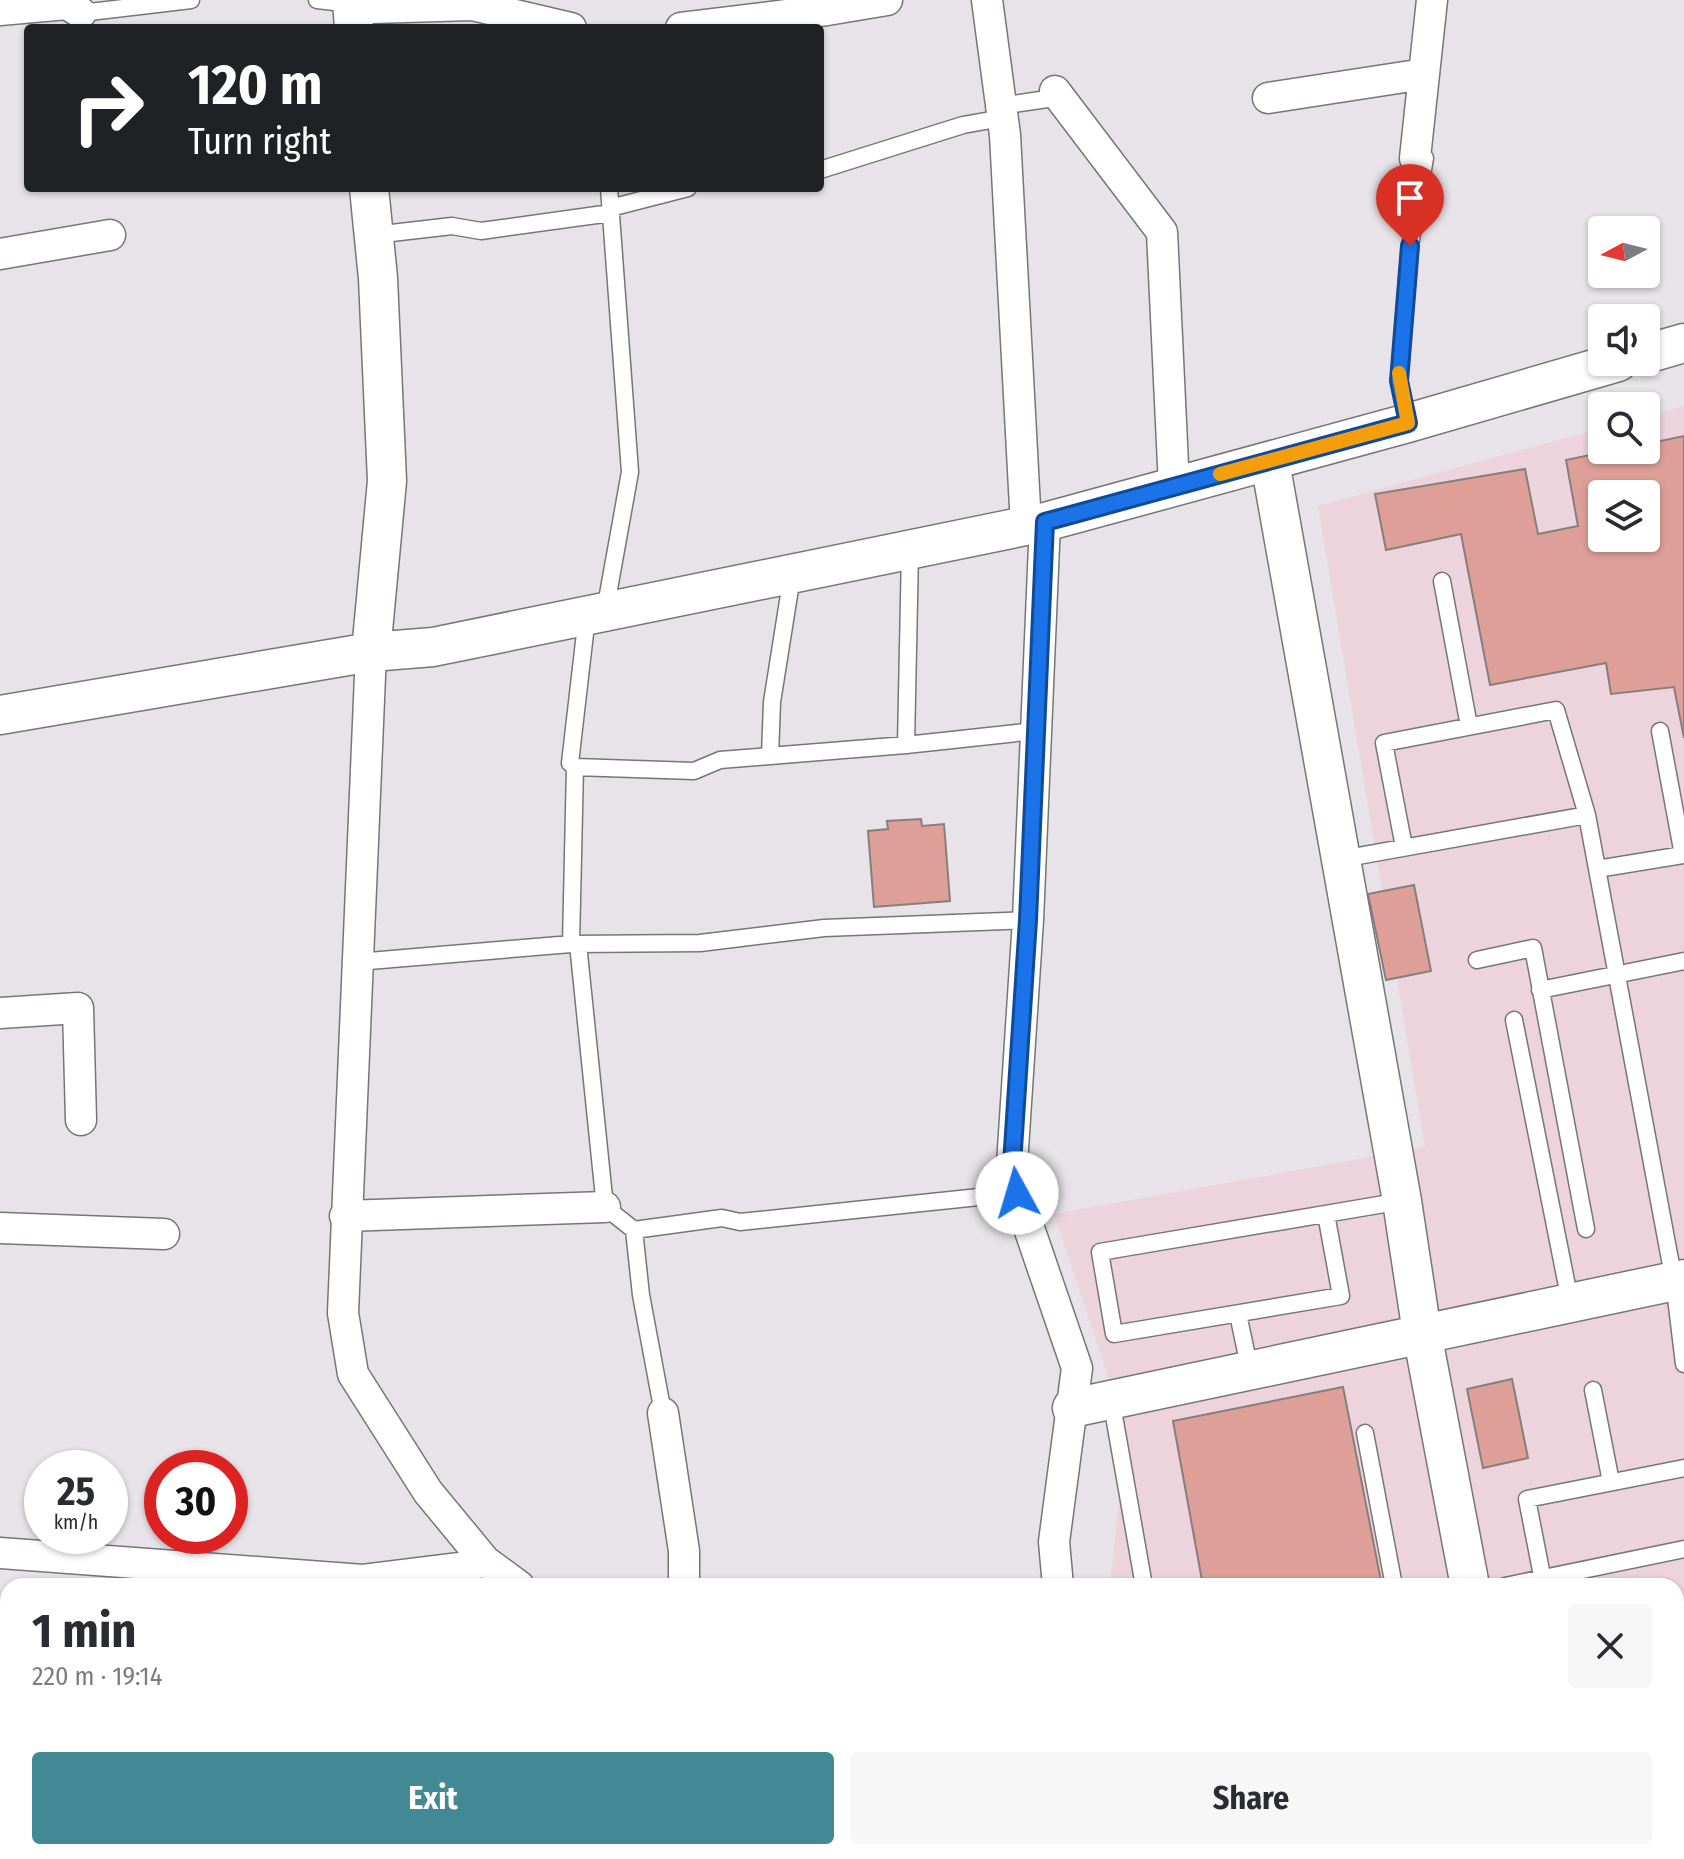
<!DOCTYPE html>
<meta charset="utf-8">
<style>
body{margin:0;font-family:"Fira Sans Condensed",sans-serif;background:#f7f7f7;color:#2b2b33;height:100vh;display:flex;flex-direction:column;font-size:30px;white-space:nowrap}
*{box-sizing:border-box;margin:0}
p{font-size:26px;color:#7c7c81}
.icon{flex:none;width:44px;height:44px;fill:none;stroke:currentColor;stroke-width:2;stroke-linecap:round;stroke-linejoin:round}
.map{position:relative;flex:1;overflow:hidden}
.details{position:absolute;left:0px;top:1578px;width:1684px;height:282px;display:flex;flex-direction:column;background:#fff;border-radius:24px 24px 0 0;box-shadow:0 2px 6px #0004}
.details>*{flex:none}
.guide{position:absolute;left:24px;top:24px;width:800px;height:168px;border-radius:8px;box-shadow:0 2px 6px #0004;background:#202124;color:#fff;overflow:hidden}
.needle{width:52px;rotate:263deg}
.buttons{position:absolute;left:1588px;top:216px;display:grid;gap:16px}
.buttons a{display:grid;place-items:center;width:72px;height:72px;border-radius:8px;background:#fff;box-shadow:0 2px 6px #0004;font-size:40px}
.speed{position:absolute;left:24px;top:1450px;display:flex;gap:16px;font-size:40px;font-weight:700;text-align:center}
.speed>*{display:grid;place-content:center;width:104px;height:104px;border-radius:50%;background:#fff;box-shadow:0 2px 6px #0004;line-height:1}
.speed small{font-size:20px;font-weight:400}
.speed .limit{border:12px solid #d22;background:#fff;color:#111}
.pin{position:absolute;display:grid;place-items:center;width:68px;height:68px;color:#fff;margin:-82px -34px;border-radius:50% 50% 50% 0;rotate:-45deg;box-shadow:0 0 8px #0007}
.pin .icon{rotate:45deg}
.me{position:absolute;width:88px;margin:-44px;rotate:354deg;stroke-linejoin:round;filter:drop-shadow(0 0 6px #0008)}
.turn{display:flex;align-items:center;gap:28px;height:168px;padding:0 32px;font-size:36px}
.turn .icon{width:104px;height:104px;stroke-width:2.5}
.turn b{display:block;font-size:56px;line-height:68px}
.round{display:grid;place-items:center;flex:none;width:84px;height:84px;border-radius:8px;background:#f7f7f7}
.summary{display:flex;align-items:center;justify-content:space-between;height:136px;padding:0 32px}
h1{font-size:48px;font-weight:700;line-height:60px}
.action{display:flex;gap:16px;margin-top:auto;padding:16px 32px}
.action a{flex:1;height:92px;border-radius:8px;background:#438895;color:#fff;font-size:32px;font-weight:700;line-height:92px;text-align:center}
.action a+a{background:#f7f7f7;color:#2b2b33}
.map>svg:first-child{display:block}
</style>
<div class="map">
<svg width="1684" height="1859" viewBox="0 0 1684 1859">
<rect width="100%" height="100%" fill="#e7e3e8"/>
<path fill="#edd3db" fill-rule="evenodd" d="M1684,406V1859H1143L1141,1852H1676V1586H1110L1125,1443L1114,1394L1054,1214L1425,1147L1318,506L1602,428V450H1646V416ZM1602,494H1646V538H1602Z"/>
<path fill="#dd9f98" stroke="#857f7e" stroke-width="2" fill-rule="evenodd" d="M1684,436V738L1674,687L1611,694L1606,663L1490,685L1461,534L1386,550L1375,494L1525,469L1538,534L1578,526L1566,460L1614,450H1646V444ZM1602,494H1646V538H1602Z
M921,819L922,826L944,824L950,901L874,907L868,831L888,829L887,821Z
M1414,885L1431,971L1386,980L1368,894Z
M1512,1379L1528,1458L1483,1468L1467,1389Z
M1343,1387L1382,1586H1203L1173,1421Z
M1255,1852H1426L1427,1859H1256Z"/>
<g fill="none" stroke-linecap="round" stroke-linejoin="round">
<g stroke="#787579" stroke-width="19">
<path id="service" d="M317,0L352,4
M81,13L191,0
M1000,106L1047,99L1055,91
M820,170L963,125L1002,118
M610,208L688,188
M374,235L452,226L481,231L611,213
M1408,423L1399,381L1410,246L1425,158H1416
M1442,581L1469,726
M605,611L630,472L609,188
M906,745L910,551
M770,756L772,702L792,576
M575,767L694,771L720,760L906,745L1035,731
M1404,847L1384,743L1556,710L1587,815L1674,1281L1684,1364
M1341,859L1587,815
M1597,869L1683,855L1660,731
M571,944L575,767L570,763L587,616
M578,944L605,1207L634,1230L641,1295L663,1413
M1477,960L1533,948L1586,1229
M357,962L571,944L700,943L824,928L1028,920
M1540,990L1684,961
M1514,1020L1570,1301
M1326,1214L1341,1296L1114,1334L1100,1252L1402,1201
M634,1230L722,1218L740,1222L1017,1193
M1238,1314L1250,1371
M1593,1390L1611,1482
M1111,1399L1144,1586
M1365,1433L1394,1586
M1505,1586L1684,1549
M1544,1586L1527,1499L1684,1468
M1676,1638L1684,1636
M1676,1725L1684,1723
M1676,1811L1684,1810
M1191,1852L1192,1859
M1596,1852L1597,1859
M1445,1858L1475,1852"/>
</g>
<g stroke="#787579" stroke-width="33">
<path id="minor" d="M987,0L1005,135L1026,526
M352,4L373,8L472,5L571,28
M0,10L67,4L81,13
M681,28L827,10L887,0
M1055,91L1162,232L1174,486
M1268,98L1424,74
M1415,158L1432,0
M0,254L110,235
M1045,522L1028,920L1012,1164L1017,1193L1077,1368L1054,1542L1058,1586
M371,652L343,1313L353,1374L428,1492L485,1561L519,1586
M0,1013L78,1008L81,1120
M345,1216L605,1207
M0,1228L164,1234
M663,1413L684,1551V1586
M0,1553L363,1580L460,1568L485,1561
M0,1740L8,1738
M208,1852V1859
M869,1852L878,1859
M1093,1852L1095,1859
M606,1859L624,1852
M826,1859V1852"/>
</g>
<g stroke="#787579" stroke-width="41">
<path id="tertiary" d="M352,0L354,28
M369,188L378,278L387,481L371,652
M1646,354L1684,343
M1270,462L1402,1201L1422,1333L1470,1586
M0,715L371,652L433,647L1045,522L1408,423L1618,362
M1072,1408L1684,1279
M1522,1852L1523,1859"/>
</g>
<use href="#service" stroke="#fff" stroke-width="16"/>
<use href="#minor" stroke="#fff" stroke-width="30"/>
<use href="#tertiary" stroke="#fff" stroke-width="38"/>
</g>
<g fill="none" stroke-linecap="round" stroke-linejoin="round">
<g stroke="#114b97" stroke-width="20">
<path id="route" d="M1017,1193L1012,1164L1028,920L1045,522L1408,423L1399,381L1410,246"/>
</g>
<use href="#route" stroke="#1a73e8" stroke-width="14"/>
<path stroke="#f59e0b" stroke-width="14" d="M1220,474L1408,423L1399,373"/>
</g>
</svg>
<div class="buttons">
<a><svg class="needle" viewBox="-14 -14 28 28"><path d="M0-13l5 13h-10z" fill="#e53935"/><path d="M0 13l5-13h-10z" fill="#7c7c81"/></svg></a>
<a><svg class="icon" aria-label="sound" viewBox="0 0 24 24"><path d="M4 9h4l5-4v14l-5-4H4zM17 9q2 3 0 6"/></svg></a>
<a><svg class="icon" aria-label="search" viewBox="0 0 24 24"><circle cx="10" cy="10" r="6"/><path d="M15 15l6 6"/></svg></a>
<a><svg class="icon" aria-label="layers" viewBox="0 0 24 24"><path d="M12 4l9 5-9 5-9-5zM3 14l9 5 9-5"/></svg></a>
</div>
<div class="speed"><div>25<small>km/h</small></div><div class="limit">30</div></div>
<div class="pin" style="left:1410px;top:246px;background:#d93025"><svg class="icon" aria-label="arrive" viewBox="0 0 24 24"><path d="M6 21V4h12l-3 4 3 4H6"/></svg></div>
<svg class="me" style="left:1017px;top:1193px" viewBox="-20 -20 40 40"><circle r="19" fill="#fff"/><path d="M0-13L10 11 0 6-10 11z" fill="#1a73e8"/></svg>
<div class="guide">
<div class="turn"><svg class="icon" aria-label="right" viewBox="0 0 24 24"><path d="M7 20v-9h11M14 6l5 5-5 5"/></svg><div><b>120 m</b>Turn right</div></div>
</div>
<section class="details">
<div class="summary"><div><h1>1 min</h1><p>220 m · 19:14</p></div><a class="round"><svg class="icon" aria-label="close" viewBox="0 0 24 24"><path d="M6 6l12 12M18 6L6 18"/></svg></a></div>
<div class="action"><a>Exit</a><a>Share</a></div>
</section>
</div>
